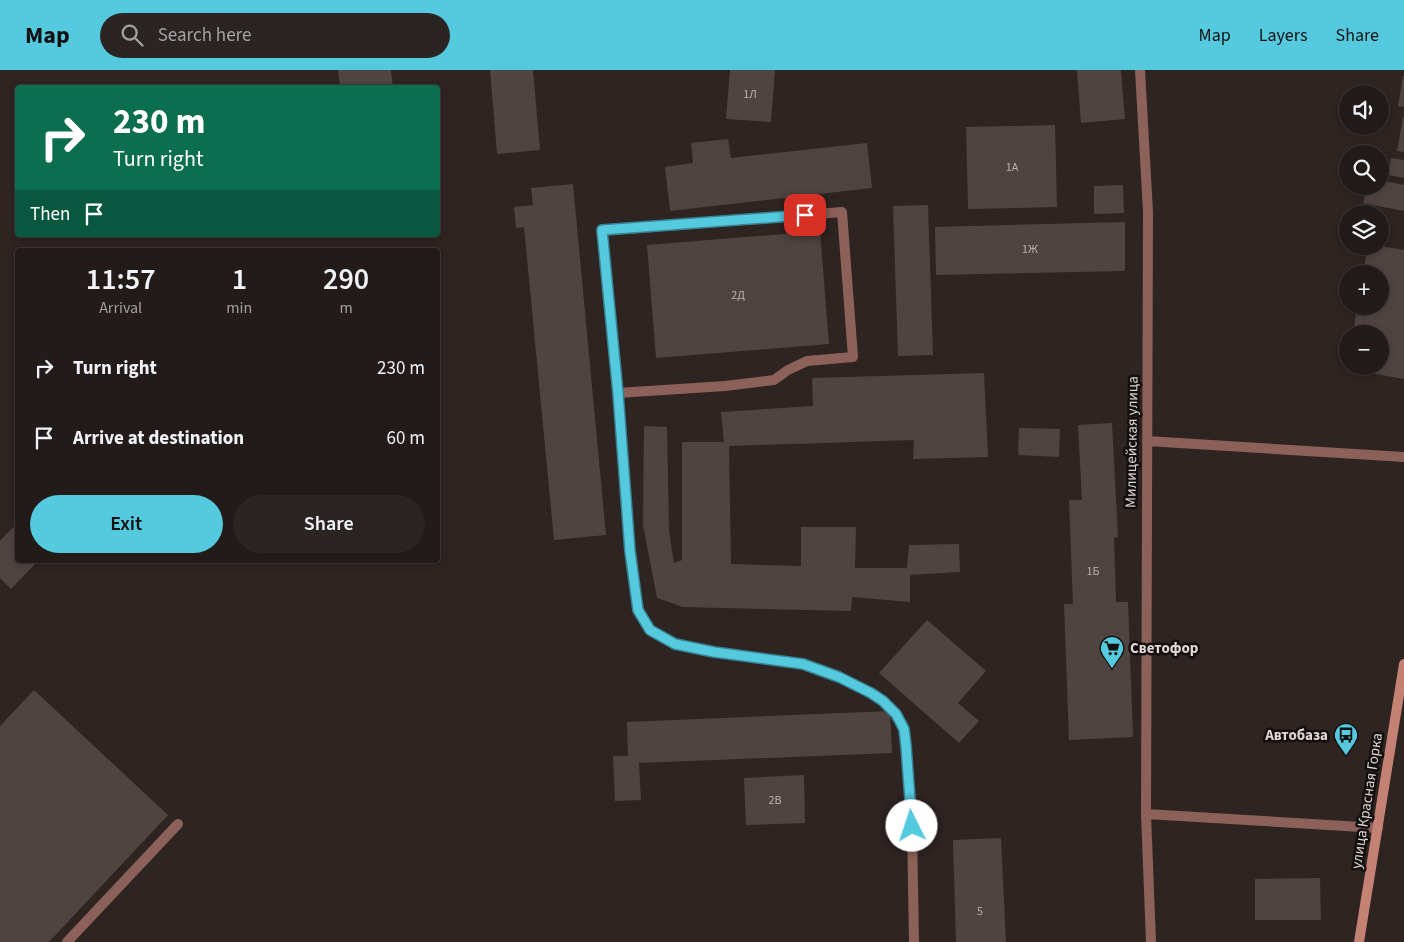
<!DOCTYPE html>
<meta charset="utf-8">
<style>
body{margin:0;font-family:"Source Sans 3",sans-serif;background:#2a2423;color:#f1f3f6;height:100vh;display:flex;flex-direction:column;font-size:19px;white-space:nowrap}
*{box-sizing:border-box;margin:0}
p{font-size:16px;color:#a2a1a2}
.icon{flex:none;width:28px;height:28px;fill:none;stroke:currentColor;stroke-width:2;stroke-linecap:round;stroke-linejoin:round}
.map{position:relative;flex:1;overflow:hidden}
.side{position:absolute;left:15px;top:178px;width:425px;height:315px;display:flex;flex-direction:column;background:#221b1a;border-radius:5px;box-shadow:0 2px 8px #0003,0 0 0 1px #3f3939}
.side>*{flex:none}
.banner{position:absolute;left:15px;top:15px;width:425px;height:152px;border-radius:5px;box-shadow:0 2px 8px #0003,0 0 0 1px #3f3939;background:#0b6e4f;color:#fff;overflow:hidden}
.buttons{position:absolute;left:1339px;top:15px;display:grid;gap:10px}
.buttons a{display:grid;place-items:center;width:50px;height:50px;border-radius:50%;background:#221b1a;box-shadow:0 2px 8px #0003,0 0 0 1px #3f3939;font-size:25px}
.pin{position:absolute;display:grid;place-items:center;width:42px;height:42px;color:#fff;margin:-21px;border-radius:10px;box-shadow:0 2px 8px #0006}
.me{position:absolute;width:55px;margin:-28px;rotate:356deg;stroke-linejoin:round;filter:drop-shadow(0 0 4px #0008)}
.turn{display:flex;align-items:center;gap:18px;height:105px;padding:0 15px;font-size:22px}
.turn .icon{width:65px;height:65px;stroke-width:2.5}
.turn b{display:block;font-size:35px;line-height:42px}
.then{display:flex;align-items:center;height:48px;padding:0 15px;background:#0003;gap:10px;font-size:19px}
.eta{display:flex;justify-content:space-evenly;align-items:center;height:85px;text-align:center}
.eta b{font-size:30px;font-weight:600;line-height:35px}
.button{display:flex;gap:10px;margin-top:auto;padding:10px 15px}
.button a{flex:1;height:58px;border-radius:30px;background:#55cadf;color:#111;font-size:20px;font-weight:600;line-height:58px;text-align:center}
.button a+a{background:#2a2423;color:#f1f3f6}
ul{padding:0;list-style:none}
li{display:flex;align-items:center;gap:15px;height:70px;padding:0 15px}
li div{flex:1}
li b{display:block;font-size:19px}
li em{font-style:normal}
header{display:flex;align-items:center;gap:30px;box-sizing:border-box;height:70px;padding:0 25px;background:#55cadf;color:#111}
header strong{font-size:24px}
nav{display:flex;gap:28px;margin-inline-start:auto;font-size:18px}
.search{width:350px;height:45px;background:#2a2423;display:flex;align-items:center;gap:12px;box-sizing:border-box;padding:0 18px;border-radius:28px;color:#a2a1a2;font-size:19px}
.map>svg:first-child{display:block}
</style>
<header>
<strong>Map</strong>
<div class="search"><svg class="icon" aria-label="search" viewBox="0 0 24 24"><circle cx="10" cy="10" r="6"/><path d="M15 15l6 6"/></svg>Search here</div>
<nav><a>Map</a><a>Layers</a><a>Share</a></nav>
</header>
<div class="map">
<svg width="1404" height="872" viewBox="0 0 1404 872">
<rect width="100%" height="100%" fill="#2e2422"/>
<path fill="#4f4442" d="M338,0H391L393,18H340Z
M490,0H533L540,80L497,84Z
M730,0H775L771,52L726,49Z
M1077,0H1121L1125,49L1081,53Z
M1403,6H1404V37L1398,36Z
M1403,47H1404V82L1397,81Z
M1055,55L1057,137L968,139L966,57Z
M728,69L731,88L867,73L872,118L670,141L665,97L693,93L691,73Z
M1391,88L1404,90V108L1388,105Z
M1380,110L1404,115V141L1363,133L1367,116H1380Z
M573,114L606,465L554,470L524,157L516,158L514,137L533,135L531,118Z
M1123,115L1124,143L1094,144V116Z
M928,135L933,285L898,286L893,136Z
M1125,152V201L936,205L935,157Z
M820,161L829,274L656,288L647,175Z
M1368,176H1380L1404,180V309L1347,299V296H1380V264H1353L1357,236H1380V204H1363Z
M984,303L988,387L913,389L914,370L729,376L731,494L801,496V457H856L855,498H907L909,475L959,474L960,502L910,505V532L852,527L851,541L683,537L657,528L643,455L644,356L667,357L669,461L674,493L682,490V372H724L721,342L813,336L812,308Z
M1112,353L1118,467L1114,468L1116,532H1128L1133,667L1069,670L1064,534H1073L1069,430H1082L1078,355Z
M1019,358L1060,359L1059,387L1018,385Z
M13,457L18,462V490H39L11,519L0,508V471Z
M927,550L986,601L958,633L979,651L959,673L879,603Z
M34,620L168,745L49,872H0V656Z
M890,641L892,683L639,693L641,730L615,731L613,686H628L627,652Z
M804,705L805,753L746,755L744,708Z
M1001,768L1006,872H956L953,770Z
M1320,808L1321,850H1255V809Z"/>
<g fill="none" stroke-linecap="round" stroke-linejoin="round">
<path stroke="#8b6159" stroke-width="10" d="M618,323L725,316L774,310L788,300L807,291L853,287L842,142L602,161L618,323L630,481L638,540L650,560L675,574L714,582L803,594L839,607L871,623L883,631L896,644L904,659L906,676L912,756L914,872
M67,872L178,754"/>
<path stroke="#8b6159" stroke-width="10" d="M1140,0L1148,142L1146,744L1151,872
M1147,371L1404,387
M1146,744L1378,758"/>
<path stroke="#c48274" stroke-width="10" d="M1359,872L1404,594"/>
</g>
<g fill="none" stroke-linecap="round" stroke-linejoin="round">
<g stroke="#378391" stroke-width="12">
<path id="route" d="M805,145L602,160L618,323L630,481L638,540L650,560L675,574L714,582L803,594L839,607L871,623L883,631L896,644L904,659L906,676L912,756"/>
</g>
<use href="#route" stroke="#55cadf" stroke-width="9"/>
</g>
<defs>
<g id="supermarket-pin" transform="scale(1.25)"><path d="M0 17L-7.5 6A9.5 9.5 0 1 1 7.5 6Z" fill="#55cadf" stroke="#130f0e"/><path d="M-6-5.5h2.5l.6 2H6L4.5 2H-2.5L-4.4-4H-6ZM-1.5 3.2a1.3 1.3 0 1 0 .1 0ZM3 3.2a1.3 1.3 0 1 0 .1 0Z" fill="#111"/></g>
<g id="bus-pin" transform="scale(1.25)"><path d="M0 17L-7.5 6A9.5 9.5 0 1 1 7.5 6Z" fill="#55cadf" stroke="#130f0e"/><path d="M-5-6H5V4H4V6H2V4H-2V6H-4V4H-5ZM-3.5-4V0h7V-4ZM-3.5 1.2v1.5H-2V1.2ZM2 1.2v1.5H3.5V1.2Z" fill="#111"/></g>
</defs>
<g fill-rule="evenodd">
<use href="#supermarket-pin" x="1112" y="578"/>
<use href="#bus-pin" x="1346" y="665"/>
</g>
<g text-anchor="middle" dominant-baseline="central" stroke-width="5" stroke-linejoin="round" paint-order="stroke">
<g font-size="12" fill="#bab2b0">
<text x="750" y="24">1Л</text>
<text x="1012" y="97">1А</text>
<text x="1030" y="179">1Ж</text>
<text x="738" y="225">2Д</text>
<text x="1093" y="501">1Б</text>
<text x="775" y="730">2В</text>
<text x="980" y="841">5</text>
</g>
<g font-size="15" fill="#ded7d5" stroke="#130f0e">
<text transform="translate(1132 372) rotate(-89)">Милицейская улица</text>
<text transform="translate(1367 731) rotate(-81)">улица Красная Горка</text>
</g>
<g font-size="15" font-weight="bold" fill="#ded7d5" stroke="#130f0e" text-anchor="start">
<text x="1130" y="578">Светофор</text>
<text x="1328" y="665" text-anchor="end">Автобаза</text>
</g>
</g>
</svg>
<div class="buttons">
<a><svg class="icon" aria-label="sound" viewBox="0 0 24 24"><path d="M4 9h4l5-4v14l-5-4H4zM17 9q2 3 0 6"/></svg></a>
<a><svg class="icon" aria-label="search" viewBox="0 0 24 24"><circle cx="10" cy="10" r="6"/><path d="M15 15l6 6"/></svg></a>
<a><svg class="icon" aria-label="layers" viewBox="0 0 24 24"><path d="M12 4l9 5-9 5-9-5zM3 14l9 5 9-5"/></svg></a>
<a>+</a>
<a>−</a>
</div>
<div class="pin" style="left:805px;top:145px;background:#d93025"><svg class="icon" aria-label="arrive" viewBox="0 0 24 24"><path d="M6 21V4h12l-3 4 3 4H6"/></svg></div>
<svg class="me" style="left:912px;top:756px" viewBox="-20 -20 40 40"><circle r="19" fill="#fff"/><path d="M0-13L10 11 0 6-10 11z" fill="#55cadf"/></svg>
<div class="banner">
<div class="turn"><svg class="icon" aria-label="right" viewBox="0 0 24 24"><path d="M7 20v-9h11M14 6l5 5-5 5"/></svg><div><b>230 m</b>Turn right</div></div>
<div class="then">Then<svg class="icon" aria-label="arrive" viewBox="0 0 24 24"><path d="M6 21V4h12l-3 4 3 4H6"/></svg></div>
</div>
<section class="side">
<div class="eta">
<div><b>11:57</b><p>Arrival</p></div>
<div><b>1</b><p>min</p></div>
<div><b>290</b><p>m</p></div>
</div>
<ul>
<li><svg class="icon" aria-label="right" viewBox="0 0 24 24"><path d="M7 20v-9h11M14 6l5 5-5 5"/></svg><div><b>Turn right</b></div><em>230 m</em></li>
<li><svg class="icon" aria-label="arrive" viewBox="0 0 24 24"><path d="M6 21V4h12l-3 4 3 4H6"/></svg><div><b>Arrive at destination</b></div><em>60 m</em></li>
</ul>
<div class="button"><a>Exit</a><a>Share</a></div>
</section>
</div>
